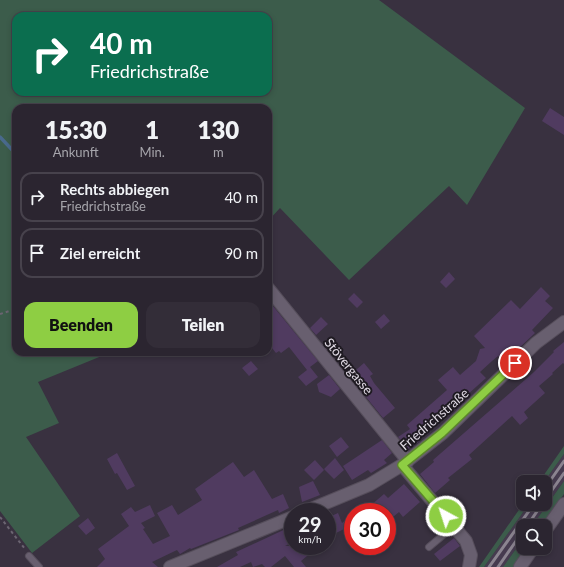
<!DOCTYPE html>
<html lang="de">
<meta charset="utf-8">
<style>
body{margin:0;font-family:Lato,sans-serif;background:#332d38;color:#f1f3f6;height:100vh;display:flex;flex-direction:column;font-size:15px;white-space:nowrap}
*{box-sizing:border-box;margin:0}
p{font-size:13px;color:#a6a5ab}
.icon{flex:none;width:22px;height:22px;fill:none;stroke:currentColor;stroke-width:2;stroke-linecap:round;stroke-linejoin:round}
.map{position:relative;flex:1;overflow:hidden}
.side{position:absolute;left:12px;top:104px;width:260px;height:252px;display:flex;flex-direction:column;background:#2b2530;border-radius:12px;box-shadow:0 2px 6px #0003,0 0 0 1px #47424c}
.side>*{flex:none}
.hud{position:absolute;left:12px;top:12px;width:260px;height:84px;border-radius:12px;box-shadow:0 2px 6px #0003,0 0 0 1px #47424c;background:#0b6e4f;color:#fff;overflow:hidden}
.fabs{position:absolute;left:516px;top:475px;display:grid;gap:8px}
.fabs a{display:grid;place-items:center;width:36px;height:36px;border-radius:8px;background:#2b2530;box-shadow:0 2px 6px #0003,0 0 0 1px #47424c;font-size:20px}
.speed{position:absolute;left:284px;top:503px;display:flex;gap:8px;font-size:20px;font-weight:700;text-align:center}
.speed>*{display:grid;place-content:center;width:52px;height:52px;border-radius:50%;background:#2b2530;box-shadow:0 2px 6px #0003,0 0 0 1px #47424c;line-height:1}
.speed small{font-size:10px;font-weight:400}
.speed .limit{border:6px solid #d22;background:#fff;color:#111}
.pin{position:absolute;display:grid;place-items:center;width:34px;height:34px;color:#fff;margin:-17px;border:2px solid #fff;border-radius:50%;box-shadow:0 1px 4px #0007}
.me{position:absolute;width:44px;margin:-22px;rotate:320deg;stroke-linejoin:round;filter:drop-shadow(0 0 3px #0008)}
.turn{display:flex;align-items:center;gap:14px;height:84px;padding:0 12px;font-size:18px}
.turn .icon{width:52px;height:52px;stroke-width:2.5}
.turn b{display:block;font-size:28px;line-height:34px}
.eta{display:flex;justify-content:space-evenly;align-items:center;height:68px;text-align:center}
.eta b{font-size:24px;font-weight:800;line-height:28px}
.button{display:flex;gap:8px;margin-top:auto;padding:8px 12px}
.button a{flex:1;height:46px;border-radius:12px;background:#8ece43;color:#111;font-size:16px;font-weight:800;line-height:46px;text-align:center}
.button a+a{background:#332d38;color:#f1f3f6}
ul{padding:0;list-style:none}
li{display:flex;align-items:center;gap:12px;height:50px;margin:0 8px 6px;padding:0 4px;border:2px solid #47424c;border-radius:12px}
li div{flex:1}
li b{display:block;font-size:15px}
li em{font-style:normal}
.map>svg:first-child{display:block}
</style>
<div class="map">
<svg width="564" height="567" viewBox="0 0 564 567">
<rect width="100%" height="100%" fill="#393140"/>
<path fill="#463b4f" d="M564,454V481L532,526H523V539L503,567H484L529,504H545V482H544Z"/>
<path fill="#3c5c4b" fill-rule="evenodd" d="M0,0H379L525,108L467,205L449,186L349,280L280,208L268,221V108H16V352L109,353L38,382L59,423L26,437L80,516L32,553L0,511ZM16,16H268V92H16Z
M564,446V454L544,482H539Z
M564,481V494L541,526H532Z
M523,504H529L484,567H479Z
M523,539V548H526L513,567H503Z"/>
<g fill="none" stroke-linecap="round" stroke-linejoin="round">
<path stroke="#49698c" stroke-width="3.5" d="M0,137L16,154"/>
</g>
<path fill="#503b60" d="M550,108L564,117V135L542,121Z
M449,272L455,279L446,288L440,282Z
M541,287L550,296L545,301L553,308L532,330L535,333L504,362L498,356L492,361L480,372L486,378L418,439L420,441L408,449L398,437L410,429L407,425L447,390L438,380L453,367L460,375L476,361L480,349L485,348L474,336L511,300L520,309Z
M354,293L363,302L357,308L348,299Z
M268,300L318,361L310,367L318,377L306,386L298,377L307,370L289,347L281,353L279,351L276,353L268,343Z
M384,314L390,321L381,329L375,322Z
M321,317L328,324L316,335L310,328Z
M564,342V364L563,363L552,373L553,374L539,386L545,393L524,412L528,418L520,425L512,416L469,455L472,459L448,478L450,480L435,493L420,474L434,462L433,460L534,372L554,352L553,351Z
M251,361L258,369L249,376L242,368Z
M364,363L373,374L370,376L374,383L395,408L383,418L349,376Z
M329,375L340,389L331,397L319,392L317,384Z
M341,437L349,447L337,457L329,446Z
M382,440L392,453L384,460L387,463L371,473L368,470L352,480L343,466Z
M117,453L135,486L127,490L117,473L115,474L107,459Z
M335,458L344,470L334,479L324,469Z
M315,460L324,470L314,480L304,470Z
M233,462L244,477L254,470L272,499L283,494L289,508L279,513L278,510L238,528L239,530L191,549L190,548L180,554L177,550L152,562L158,567H97L105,559L98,549L129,526L121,514L131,507L135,512L150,505L155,516L141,523L145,528L143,529L153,544L170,536L157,513L172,505L178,515L202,500L195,489Z
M313,481L320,495L302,502L299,487Z
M404,484L420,502L403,517L399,512L387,522V512H363L384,494L388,498Z
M338,513L342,523L353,514V548L344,529L334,534L331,527L327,529V518Z
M88,518L95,528L86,535L78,526Z
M290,527L293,534V542L285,546H319L301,561L306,567H294L285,556L271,567H265L262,564L253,567L251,562L240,567H217L238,555L236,552Z
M454,538L460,546L440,561L434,554Z"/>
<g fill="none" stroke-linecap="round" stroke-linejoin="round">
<g stroke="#564e5b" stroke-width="8">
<path id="lane" d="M429,547L454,526
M29,556L39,567"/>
</g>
<g stroke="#564e5b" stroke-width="14">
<path id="street" d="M268,288L408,461
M402,465L466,541L471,555L469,567
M304,512L369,485L402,465L443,433L536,343L564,322
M170,567L293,517"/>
</g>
<g stroke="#564e5b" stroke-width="14">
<path id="secondary" d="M545,531L564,504
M520,567L533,548"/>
</g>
<path stroke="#6b6471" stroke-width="2" stroke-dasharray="3 3" stroke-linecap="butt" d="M0,314L16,309
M0,517L25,549"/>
<use href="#lane" stroke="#685f6f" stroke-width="6"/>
<use href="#street" stroke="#685f6f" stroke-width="12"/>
<use href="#secondary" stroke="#685f6f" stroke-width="12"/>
<path stroke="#8b8490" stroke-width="3" d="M545,488L564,461
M545,500L564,473
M527,526L542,504
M489,567L534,504
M498,567L523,531"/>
</g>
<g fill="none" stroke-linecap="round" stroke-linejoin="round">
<g stroke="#5c862c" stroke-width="10">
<path id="route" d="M446,516L402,465L442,433L515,363"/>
</g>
<use href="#route" stroke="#8ece43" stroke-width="7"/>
</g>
<g text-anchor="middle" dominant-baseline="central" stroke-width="4" stroke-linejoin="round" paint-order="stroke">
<g font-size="13" fill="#e0dae4" stroke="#1e1a21">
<text transform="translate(349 366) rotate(51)">Stövergasse</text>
<text transform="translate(434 419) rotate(-41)">Friedrichstraße</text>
</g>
</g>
</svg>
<div class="fabs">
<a><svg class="icon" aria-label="sound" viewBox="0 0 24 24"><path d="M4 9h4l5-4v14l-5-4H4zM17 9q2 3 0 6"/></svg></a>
<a><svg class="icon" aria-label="search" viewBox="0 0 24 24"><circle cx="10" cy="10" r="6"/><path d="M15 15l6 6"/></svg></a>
</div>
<div class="speed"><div>29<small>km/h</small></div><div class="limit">30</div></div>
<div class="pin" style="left:515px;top:363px;background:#d93025"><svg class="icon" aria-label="arrive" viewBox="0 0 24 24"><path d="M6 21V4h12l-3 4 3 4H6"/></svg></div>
<svg class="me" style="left:446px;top:516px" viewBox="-20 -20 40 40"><circle r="17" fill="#8ece43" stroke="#fff" stroke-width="3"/><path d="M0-11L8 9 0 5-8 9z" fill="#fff"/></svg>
<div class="hud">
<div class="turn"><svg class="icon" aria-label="right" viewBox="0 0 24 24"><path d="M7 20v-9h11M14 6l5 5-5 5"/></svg><div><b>40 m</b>Friedrichstraße</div></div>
</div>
<section class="side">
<div class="eta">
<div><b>15:30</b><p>Ankunft</p></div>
<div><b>1</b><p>Min.</p></div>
<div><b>130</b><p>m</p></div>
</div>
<ul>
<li><svg class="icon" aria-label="right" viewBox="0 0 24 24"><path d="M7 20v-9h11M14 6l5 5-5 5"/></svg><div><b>Rechts abbiegen</b><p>Friedrichstraße</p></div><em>40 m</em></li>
<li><svg class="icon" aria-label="arrive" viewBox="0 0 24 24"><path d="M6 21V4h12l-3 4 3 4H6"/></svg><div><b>Ziel erreicht</b></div><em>90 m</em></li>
</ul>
<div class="button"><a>Beenden</a><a>Teilen</a></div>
</section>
</div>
